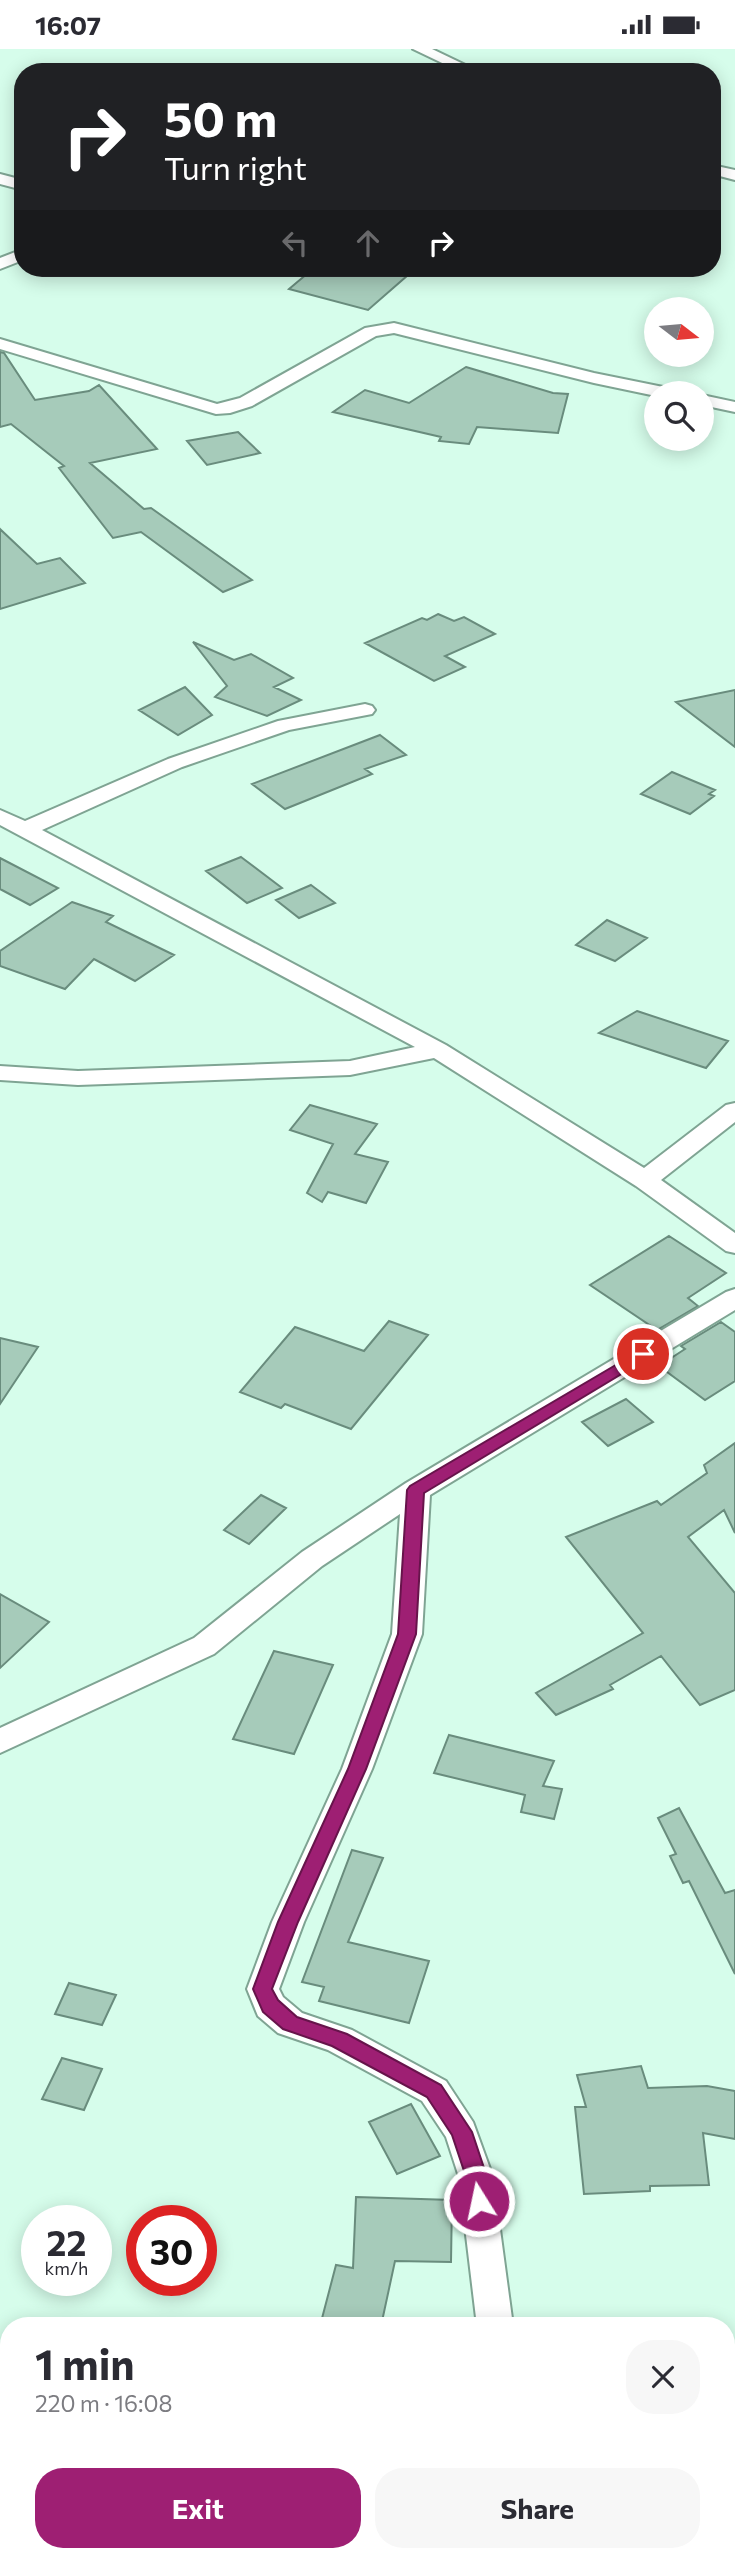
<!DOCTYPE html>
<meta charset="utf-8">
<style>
body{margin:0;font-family:Commissioner,sans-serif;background:#f7f7f7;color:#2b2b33;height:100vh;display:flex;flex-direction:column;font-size:26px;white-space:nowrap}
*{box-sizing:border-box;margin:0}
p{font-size:23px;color:#7c7c81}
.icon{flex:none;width:38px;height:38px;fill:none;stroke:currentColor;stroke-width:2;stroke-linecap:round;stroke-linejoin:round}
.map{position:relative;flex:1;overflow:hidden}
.panel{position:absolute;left:0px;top:2268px;width:735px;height:245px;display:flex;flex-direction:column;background:#fff;border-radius:28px 28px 0 0;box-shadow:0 4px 18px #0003}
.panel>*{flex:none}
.guide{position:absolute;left:14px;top:14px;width:707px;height:214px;border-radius:28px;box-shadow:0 4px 18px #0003;background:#202124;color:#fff;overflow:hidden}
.needle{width:46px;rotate:106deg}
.tools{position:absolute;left:644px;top:248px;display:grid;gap:14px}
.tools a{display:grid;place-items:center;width:70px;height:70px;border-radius:50%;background:#fff;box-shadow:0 4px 18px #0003;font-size:35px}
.speed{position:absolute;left:21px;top:2156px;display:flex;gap:14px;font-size:35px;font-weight:700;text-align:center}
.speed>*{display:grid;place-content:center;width:91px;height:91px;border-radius:50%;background:#fff;box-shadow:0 4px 18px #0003;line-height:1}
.speed small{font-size:18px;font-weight:400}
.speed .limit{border:10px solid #d22;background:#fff;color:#111}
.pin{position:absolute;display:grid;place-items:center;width:60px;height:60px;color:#fff;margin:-30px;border:4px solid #fff;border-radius:50%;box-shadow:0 2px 7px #0007}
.me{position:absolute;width:77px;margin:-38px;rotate:350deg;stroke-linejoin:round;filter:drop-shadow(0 0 5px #0008)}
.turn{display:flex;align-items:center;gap:24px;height:147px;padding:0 35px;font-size:32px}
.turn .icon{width:91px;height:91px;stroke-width:2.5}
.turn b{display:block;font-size:49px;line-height:60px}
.lanes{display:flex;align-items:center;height:66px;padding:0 35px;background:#0003;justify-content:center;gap:35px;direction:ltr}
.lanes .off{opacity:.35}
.round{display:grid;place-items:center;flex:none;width:74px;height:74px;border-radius:28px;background:#f7f7f7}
.head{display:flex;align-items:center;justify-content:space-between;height:119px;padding:0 35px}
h1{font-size:42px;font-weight:700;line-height:52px}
.action{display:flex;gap:14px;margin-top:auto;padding:14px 35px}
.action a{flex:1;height:80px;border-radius:28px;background:#9e1f73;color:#fff;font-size:28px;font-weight:700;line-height:80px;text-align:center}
.action a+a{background:#f7f7f7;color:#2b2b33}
.status{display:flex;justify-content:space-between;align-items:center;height:49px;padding:0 35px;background:#fff;direction:ltr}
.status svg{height:19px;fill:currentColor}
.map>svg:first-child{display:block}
</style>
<div class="status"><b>16:07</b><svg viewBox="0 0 49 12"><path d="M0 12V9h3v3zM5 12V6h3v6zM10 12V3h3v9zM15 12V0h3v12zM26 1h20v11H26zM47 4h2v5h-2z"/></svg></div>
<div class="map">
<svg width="735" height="2513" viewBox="0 0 735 2513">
<rect width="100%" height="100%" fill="#d6fdeb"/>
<path fill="#a6cbba" stroke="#698c7d" stroke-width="2" d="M314,219H372L408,226L368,261L289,240Z
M0,303L4,304L35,351L89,342L99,336L157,400L90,414L144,460L151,459L252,531L223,543L141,483L113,489L59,419L64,417L11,375L0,378Z
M466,318L553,344L568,345L558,384L477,378L469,395L439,392L441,388L333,363L365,341L409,354Z
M238,383L260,404L207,416L187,392Z
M0,480L37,515L60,509L85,534L0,560Z
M438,565L454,572L464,568L495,585L445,607L465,618L434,632L365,594L422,569L427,571Z
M193,593L234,611L251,605L293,629L274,638L301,651L267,667L215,648L227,637Z
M185,638L212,666L178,686L139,661Z
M735,641V698L676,653Z
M380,686L406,706L365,720L372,725L285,760L252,735Z
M672,723L715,741L709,745L714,747L690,765L641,745Z
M241,808L282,839L247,854L206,822Z
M0,809L58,839L30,856L0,840Z
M311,836L335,854L299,869L276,851Z
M72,853L113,867L106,873L174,906L135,932L94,910L65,940L0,917V902Z
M607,871L647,889L615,912L576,896Z
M637,962L728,992L706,1019L599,984Z
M310,1056L377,1075L355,1105L388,1113L366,1154L328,1143L322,1153L307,1144L333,1095L290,1081Z
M669,1187L726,1224L688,1249L698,1257L657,1281L590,1236Z
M389,1272L428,1286L351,1380L285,1355L281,1359L240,1343L295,1278L364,1302Z
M721,1273L735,1283V1332L705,1351L659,1317L685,1300L681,1297Z
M0,1289L38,1298L0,1355Z
M626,1350L653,1373L608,1397L582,1373Z
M735,1394V1484L724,1461L688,1488L735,1544V1641L700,1656L661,1607L610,1636L613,1640L556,1666L536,1644L643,1584L566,1488L657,1452L661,1456L707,1424L704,1416Z
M261,1446L286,1459L249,1495L224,1481Z
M0,1545L49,1573L0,1619Z
M274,1602L333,1616L294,1705L233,1690Z
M449,1686L554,1712L543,1737L562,1740L554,1770L521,1763L525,1746L434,1724Z
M679,1759L725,1844L735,1841V1925L689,1832L683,1834L670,1807L676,1805L658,1769Z
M352,1801L383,1809L348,1893L429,1912L409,1974L319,1952L324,1938L302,1933Z
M69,1934L116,1946L102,1976L55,1965Z
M62,2009L102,2020L84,2061L42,2050Z
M641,2017L648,2039L707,2037L735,2042V2090L703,2084L709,2136L650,2137V2142L584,2145L575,2058H586L577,2026Z
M411,2055L440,2107L397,2125L369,2073Z
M356,2148L452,2151L451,2213L395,2212L381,2277H320L336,2216L353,2219Z"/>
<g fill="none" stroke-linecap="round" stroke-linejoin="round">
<g stroke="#7fa493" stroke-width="4">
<path id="street" d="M413,0H432L480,23H461Z
M712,116L735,121V131L712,125Z
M0,125L23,131V141L0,135Z
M23,200V211L0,220V209Z
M394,274L594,324L673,340L681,345L656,347L594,334L394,284L376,287L252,357L230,364L216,365L0,300V290L217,355L240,349L365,279Z
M702,346L735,353V363L702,356Z
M365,655L372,657L375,661L372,665L289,681L182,718L42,781L446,996L644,1119L726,1056L735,1054V1073L661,1131L735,1184V1204L726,1202L636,1137L434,1009L350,1026L78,1036L0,1031V1017L78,1022L350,1012L415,998L0,776V761L25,772L168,710L278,672Z
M735,1240V1261L430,1446L422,1585L372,1720L304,1873L279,1940L283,1948L302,1964L352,1981L446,2032L473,2073L493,2128L513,2277H477L459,2128L446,2088L422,2052L328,2001L278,1984L258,1967L247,1940L272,1873L342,1720L392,1585L400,1465L322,1517L214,1605L0,1704V1679L194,1589L302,1503L406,1434L726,1243Z
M493,2504H531V2513H493Z"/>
</g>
<use href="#street" fill="#fff" fill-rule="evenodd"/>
</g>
<path fill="#9e1f73" stroke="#67144b" stroke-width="2" d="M643,1300L648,1301L651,1305L648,1309L424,1444L416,1585L366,1720L298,1873L272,1940L278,1951L297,1968L347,1985L441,2036L472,2083L487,2128L490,2152L487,2159L479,2162L472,2159L466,2128L452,2086L427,2048L332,1997L283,1980L263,1963L253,1940L278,1873L348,1720L398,1585L407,1441L410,1437Z"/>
</svg>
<div class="tools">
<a><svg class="needle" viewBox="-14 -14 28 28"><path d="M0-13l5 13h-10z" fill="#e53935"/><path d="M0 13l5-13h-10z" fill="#7c7c81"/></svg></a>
<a><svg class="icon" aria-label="search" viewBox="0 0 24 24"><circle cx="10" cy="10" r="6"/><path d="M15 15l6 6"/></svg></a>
</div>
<div class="speed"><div>22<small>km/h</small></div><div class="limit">30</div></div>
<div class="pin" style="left:643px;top:1305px;background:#d93025"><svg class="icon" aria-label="arrive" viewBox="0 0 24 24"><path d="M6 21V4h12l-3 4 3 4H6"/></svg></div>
<svg class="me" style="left:479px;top:2152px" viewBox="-20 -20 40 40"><circle r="17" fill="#9e1f73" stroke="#fff" stroke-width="3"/><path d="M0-11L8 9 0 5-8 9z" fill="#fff"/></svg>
<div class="guide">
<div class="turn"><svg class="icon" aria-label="right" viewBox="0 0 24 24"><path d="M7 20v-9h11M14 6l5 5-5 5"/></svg><div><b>50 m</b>Turn right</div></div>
<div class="lanes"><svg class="icon off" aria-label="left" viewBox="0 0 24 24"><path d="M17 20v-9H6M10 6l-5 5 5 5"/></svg><svg class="icon off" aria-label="ahead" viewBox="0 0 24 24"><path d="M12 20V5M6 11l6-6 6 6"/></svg><svg class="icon" aria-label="right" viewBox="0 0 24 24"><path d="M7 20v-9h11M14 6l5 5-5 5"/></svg></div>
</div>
<section class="panel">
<div class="head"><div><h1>1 min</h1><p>220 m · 16:08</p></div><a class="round"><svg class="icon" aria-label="close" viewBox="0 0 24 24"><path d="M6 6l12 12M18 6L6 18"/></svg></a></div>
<div class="action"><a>Exit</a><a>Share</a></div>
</section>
</div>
